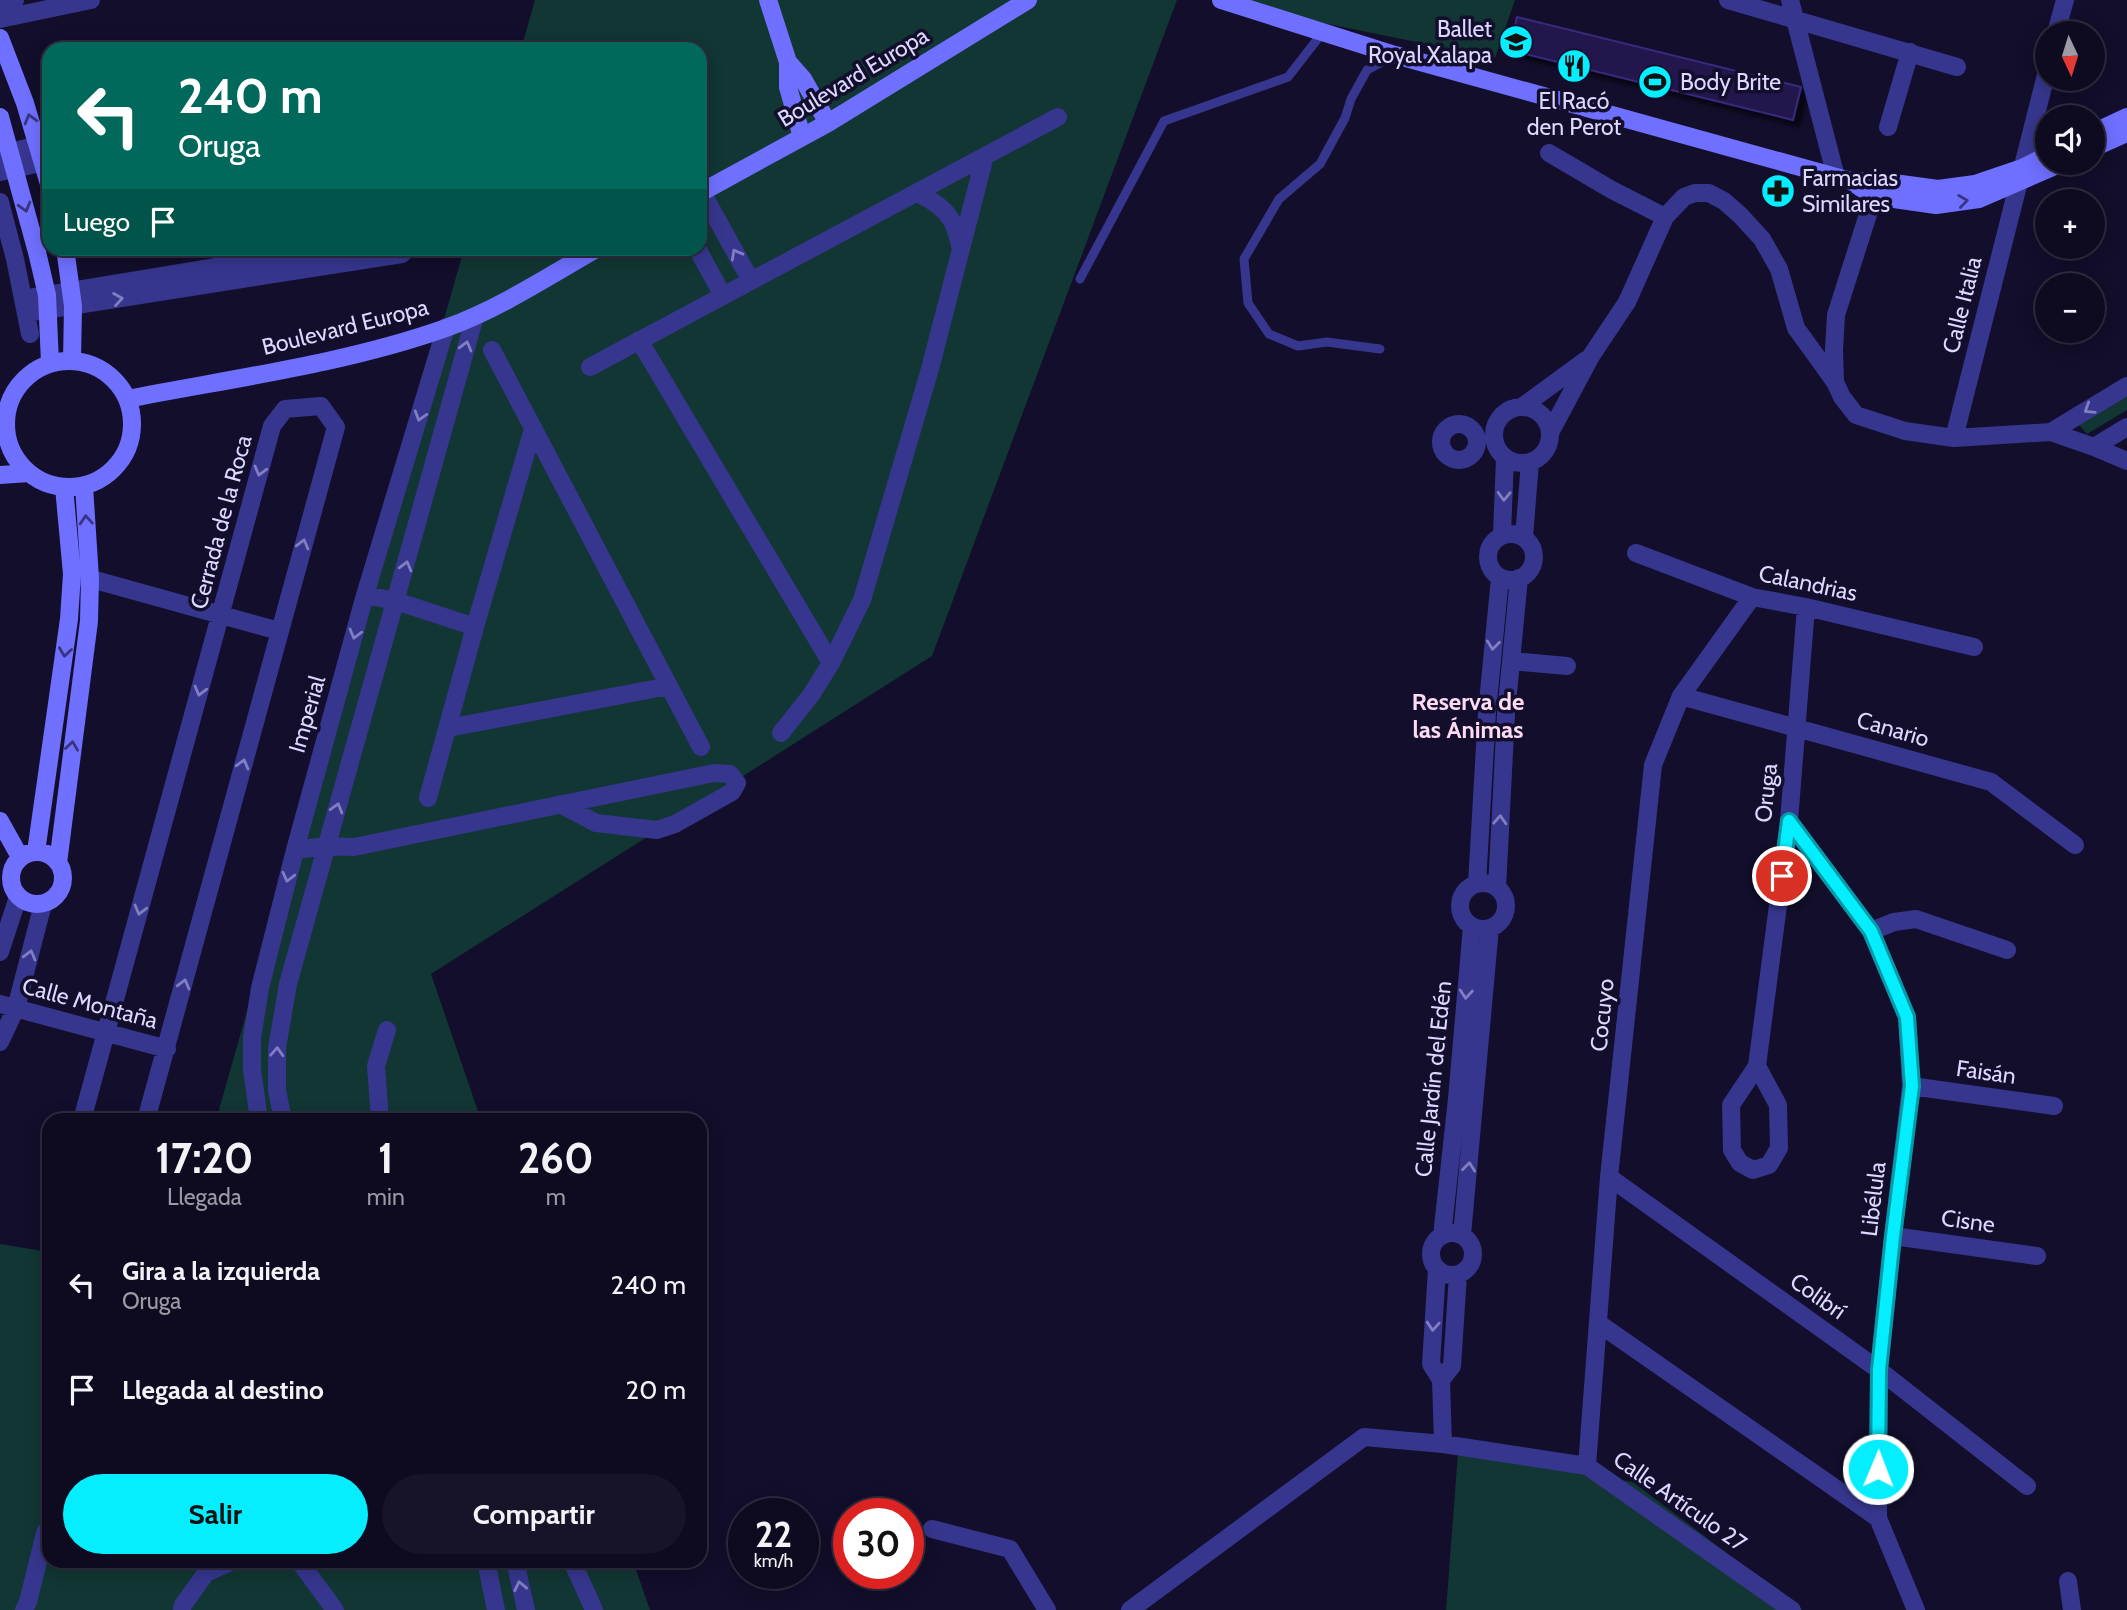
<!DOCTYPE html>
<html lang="es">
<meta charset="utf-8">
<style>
body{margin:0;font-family:Cabin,sans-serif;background:#171329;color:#f1f3f6;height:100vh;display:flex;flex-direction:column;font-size:26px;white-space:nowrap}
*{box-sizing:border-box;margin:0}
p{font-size:23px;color:#9b9aa5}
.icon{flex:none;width:38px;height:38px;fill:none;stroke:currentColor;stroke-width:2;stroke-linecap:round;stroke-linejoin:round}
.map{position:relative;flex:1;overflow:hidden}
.side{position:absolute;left:42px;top:1113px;width:665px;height:455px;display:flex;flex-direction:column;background:#0e0a20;border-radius:21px;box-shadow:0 4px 18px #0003,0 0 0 2px #2e2b3e}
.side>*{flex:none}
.banner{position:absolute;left:42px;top:42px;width:665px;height:214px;border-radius:21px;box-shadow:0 4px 18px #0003,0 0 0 2px #2e2b3e;background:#00695c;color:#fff;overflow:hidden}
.needle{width:46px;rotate:176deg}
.controls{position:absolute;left:2035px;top:21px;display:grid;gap:14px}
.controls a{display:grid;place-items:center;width:70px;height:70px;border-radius:50%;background:#0e0a20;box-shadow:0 4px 18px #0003,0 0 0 2px #2e2b3e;font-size:35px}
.speed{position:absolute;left:728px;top:1498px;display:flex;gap:14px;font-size:35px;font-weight:700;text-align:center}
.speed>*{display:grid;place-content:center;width:91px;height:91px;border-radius:50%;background:#0e0a20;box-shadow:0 4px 18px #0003,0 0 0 2px #2e2b3e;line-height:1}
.speed small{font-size:18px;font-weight:400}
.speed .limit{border:10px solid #d22;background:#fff;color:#111}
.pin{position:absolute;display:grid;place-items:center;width:60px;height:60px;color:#fff;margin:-30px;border:4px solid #fff;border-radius:50%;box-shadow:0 2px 7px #0007}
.me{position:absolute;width:77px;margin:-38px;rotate:1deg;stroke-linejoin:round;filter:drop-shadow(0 0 5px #0008)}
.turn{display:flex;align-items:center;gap:24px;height:147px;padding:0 21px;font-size:32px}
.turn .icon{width:91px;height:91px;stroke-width:2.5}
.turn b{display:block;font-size:49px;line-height:60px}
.then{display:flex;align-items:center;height:66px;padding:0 21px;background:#0003;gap:14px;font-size:26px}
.eta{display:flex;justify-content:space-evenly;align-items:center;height:119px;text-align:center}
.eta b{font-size:42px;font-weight:700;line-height:49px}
.cta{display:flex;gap:14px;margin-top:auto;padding:14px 21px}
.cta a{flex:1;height:80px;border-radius:42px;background:#04eeff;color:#111;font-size:28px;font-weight:700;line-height:80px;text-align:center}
.cta a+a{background:#171329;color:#f1f3f6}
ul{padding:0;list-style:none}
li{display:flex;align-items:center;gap:21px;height:105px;padding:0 21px}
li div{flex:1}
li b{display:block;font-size:26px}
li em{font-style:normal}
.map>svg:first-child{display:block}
</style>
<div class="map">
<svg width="2127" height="1610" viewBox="0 0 2127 1610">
<defs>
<filter id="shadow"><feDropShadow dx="6" dy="6" stdDeviation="2" flood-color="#0009"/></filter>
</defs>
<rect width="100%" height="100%" fill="#120e2b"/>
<path fill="#113633" d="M535,0H1177L932,656L431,974L481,1120H216L464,249L700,248V49H521Z
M1210,0H1515L1495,58Z
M2127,396V410L2087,434L2079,425Z
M0,1244L49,1252V1561H633L650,1610H0Z
M1458,1453L1633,1482L1802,1610H1446Z"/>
<path fill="#22194e" stroke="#37297c" stroke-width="2" filter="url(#shadow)" d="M1517,17L1801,87L1793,120L1509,50Z"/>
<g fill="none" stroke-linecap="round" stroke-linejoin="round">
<path stroke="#36368e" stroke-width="9" d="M1080,279L1164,121L1288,77L1323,32
M1380,349L1327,342L1298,346L1269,334L1248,303L1244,259L1279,199L1320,164L1345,118L1351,99L1367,70L1393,56"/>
<path stroke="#36368e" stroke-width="18" d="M1728,0L1957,67
M1790,0L1836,177
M0,3L15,0
M0,19L91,0
M2056,33L2065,0
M1888,127L1910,52
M1549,153L1612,190L1665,217
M0,154L49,143
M0,172L49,161
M1878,183L1836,315L1834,350L1835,382L1842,397L1856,415L1905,431L1954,438L2051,432L2094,447L2127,461
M702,192L751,281
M917,193C943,205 955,217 960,246
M0,202L15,259L30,334
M697,248L723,296
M23,299L330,248
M26,313L402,254L408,248
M639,340L831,663
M492,350L701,747
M590,367L1058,117
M1523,406L1586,360
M1494 435a28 28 0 1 1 56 0a28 28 0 1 1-56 0Z
M1441 442a18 18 0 1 1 36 0a18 18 0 1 1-36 0Z
M1551,431L1591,356L1627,302L1665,217L1684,197L1695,193H1709L1724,201L1740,215L1762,239L1779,269L1796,328L1835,382
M2051,432L2127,386
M1954,438L2048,67
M2094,447L2127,427
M1488 557a23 23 0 1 1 46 0a23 23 0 1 1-46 0Z
M1502,534L1505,458
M1524,537L1530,462
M1636,553L1752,597L1806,607L1974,647
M77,575L279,631
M365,595L396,601L475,627
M1511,661L1567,666
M1681,696L1991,782L2075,845
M448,728L669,686
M781,733L811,695L831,663L862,600L930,369L985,156
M428,798L475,627L533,429
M1789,821L1871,931L1907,1017L1911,1086L1893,1236L1879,1370L1878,1518L1916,1610
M295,850L326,846L354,847L714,773L730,774L737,783L732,792L675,824L657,830L596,823L560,804
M1460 906a23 23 0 1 1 46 0a23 23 0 1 1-46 0Z
M1477,884L1487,712L1500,578
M1497,888L1506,714L1519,578
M1871,931L1894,922L1916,919L2007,950
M0,952L18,897
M0,1004L167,1049
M0,1042L16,1008L43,904
M1757,1066L1778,1105L1779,1148L1769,1165L1753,1170L1740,1163L1732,1150L1731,1105L1757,1066L1789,821L1806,607
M1911,1086L2054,1106
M82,1120L272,426L285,409L321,406L336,427L146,1120
M259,1120L252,1070V1038L260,988L295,850L365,595L446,327
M283,1120L277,1090V1048L288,984L475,316
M380,1120L376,1066L387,1030
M1609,1177L1879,1370L2027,1486
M1431 1254a21 21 0 1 1 42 0a21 21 0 1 1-42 0Z
M1462,1235L1490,928
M1442,1236L1457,1099L1472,926
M1893,1236L2037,1256
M1437,1269L1431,1364L1441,1380L1443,1444
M1598,1323L1878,1518
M1441,1380L1452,1366L1458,1275
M1587,1466L1609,1177L1653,765L1681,696L1752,597
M932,1529L1010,1549L1047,1610
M299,1561L335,1610
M486,1561L496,1610
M515,1561L526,1610
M572,1561L594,1610
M2068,1581L2072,1610
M24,1610L28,1602L45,1533L49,1527
M182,1610L183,1605L206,1573L232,1561
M1130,1610L1364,1437L1443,1444L1587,1466L1792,1610"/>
<path stroke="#6f70ff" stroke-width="18" d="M768,0L788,62V87L802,137
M1221,0L1395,55L1836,177L1851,181L1873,196L1936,205L1979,199L2062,163
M0,38L25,103L49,184
M788,62L803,79L828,123
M0,117L37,252L47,295L50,363
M2093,133L2127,117
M2093,148L2127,133
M1851,181H1879L1938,189L1975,184L2022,168L2048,155
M700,193L828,123L1028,0
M65,248L73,306L72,361
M6 424a63 63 0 1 1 126 0a63 63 0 1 1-126 0Z
M127,399C234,378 344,364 446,328C499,309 549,276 598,248
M0,475L29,473
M0,821L20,857
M11 878a26 26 0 1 1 52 0a26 26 0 1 1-52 0Z
M36,852L69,619L72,574L64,487
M58,863L89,621L90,578L84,486"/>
</g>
<defs><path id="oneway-chevron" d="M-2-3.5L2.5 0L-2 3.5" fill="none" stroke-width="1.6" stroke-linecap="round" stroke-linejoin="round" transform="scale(1.75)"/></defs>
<g stroke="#373580">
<use href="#oneway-chevron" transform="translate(30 119) rotate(-106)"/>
<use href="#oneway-chevron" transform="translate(1963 201) rotate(-8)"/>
<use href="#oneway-chevron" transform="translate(25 207) rotate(74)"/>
<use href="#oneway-chevron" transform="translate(86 520) rotate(-94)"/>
<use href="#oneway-chevron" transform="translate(65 652) rotate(98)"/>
<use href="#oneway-chevron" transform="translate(72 746) rotate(-82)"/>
</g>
<g stroke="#817fc1">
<use href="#oneway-chevron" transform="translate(736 254) rotate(-119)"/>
<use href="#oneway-chevron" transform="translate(118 299) rotate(-9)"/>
<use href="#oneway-chevron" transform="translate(466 346) rotate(-75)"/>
<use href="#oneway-chevron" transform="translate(2089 409) rotate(148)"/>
<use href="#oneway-chevron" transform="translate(420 416) rotate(107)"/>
<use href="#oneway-chevron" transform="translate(260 471) rotate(105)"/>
<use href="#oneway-chevron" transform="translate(1504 496) rotate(92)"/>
<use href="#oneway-chevron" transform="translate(303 544) rotate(-75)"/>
<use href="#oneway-chevron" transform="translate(406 566) rotate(-75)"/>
<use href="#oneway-chevron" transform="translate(355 634) rotate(105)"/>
<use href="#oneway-chevron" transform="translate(1493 645) rotate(96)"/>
<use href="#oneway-chevron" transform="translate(200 691) rotate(105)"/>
<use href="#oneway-chevron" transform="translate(243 764) rotate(-75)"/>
<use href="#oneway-chevron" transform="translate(337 808) rotate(-74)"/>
<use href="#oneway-chevron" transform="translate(1500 820) rotate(-87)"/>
<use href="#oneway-chevron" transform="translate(288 877) rotate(104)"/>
<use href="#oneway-chevron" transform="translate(140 910) rotate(105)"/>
<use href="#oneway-chevron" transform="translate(30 955) rotate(-75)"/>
<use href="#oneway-chevron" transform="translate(184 984) rotate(-75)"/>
<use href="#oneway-chevron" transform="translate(1466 994) rotate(95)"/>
<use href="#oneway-chevron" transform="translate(277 1052) rotate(-87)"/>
<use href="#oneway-chevron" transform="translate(1469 1167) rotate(-84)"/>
<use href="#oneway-chevron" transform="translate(1433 1326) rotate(94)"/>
<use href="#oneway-chevron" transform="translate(520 1586) rotate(-102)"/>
</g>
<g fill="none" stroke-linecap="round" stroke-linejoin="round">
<g stroke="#039ba6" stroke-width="18">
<path id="route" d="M1782,876L1789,821L1871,931L1907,1017L1912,1086L1893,1236L1879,1370L1878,1469"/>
</g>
<use href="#route" stroke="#04eeff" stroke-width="12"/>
</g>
<defs>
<g id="school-disc" transform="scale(1.75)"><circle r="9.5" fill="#04eeff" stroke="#120e2b"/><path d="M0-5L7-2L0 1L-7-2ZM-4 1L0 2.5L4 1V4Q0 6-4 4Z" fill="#111"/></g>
<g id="restaurant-disc" transform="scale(1.75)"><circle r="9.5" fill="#04eeff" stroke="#120e2b"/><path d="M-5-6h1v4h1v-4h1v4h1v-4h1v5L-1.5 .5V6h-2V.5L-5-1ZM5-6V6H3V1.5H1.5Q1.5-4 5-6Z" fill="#111"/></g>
<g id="stadium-disc" transform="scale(1.75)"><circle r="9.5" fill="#04eeff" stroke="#120e2b"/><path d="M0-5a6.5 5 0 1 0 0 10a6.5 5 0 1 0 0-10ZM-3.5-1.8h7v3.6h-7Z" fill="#111"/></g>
<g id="pharmacy-disc" transform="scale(1.75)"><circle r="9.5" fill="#04eeff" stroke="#120e2b"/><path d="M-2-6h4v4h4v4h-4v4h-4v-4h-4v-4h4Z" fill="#111"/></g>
</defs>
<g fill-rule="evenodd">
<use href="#school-disc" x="1516" y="42"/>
<use href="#restaurant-disc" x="1574" y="66"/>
<use href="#stadium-disc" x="1655" y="82"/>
<use href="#pharmacy-disc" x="1778" y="191"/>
</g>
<g text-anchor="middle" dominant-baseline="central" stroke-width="7" stroke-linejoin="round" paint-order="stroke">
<g font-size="23" fill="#dcd8ff" stroke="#120e2b" text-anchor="start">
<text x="1492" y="29" text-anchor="end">Ballet<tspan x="1492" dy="26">Royal Xalapa</tspan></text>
<text x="1680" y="82">Body Brite</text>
<text x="1574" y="101" text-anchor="middle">El Racó<tspan x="1574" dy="26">den Perot</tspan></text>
<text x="1802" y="178">Farmacias<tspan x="1802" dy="26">Similares</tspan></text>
</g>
<g font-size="23" fill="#dcd8ff" stroke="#120e2b">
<text transform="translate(853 77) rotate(-31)">Boulevard Europa</text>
<text transform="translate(1962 305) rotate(-76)">Calle Italia</text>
<text transform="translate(345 327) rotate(-14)">Boulevard Europa</text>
<text transform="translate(221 522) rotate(-75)">Cerrada de la Roca</text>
<text transform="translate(1808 583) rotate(12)">Calandrias</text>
<text transform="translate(307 714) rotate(-74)">Imperial</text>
<text transform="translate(1893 729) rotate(16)">Canario</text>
<text transform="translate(1766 793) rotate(-84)">Oruga</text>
<text transform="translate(90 1003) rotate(15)">Calle Montaña</text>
<text transform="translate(1602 1015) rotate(-84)">Cocuyo</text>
<text transform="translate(1986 1072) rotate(8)">Faisán</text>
<text transform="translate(1433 1079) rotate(-84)">Calle Jardín del Edén</text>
<text transform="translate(1873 1199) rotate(-83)">Libélula</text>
<text transform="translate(1968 1221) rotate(8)">Cisne</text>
<text transform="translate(1818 1296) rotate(35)">Colibrí</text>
<text transform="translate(1680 1501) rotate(35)">Calle Artículo 27</text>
</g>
<g font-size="24" font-weight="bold" fill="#ffdaf3" stroke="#120e2b">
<text x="1468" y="701">Reserva de<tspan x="1468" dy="28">las Ánimas</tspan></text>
</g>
</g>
</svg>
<div class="controls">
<a><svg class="needle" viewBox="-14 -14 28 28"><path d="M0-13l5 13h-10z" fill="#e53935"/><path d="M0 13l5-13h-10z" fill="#9b9aa5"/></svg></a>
<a><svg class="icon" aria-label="sound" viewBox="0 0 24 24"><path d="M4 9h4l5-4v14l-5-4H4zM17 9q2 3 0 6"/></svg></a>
<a>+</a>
<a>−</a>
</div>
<div class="speed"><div>22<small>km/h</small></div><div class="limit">30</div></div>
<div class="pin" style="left:1782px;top:876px;background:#d93025"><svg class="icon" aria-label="arrive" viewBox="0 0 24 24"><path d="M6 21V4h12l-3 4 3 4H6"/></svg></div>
<svg class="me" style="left:1878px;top:1469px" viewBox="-20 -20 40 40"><circle r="17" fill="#04eeff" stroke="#fff" stroke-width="3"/><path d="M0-11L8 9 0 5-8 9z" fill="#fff"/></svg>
<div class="banner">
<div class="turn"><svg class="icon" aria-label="left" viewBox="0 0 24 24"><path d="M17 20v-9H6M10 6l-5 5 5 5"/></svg><div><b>240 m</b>Oruga</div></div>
<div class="then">Luego<svg class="icon" aria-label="arrive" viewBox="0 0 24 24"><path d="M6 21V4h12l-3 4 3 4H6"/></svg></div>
</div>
<section class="side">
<div class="eta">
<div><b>17:20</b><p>Llegada</p></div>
<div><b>1</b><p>min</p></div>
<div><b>260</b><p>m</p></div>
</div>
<ul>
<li><svg class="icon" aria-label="left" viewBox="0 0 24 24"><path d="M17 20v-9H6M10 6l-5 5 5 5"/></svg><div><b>Gira a la izquierda</b><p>Oruga</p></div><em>240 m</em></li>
<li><svg class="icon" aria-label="arrive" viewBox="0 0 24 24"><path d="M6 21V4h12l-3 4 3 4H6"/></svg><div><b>Llegada al destino</b></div><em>20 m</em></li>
</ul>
<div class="cta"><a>Salir</a><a>Compartir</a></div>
</section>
</div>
